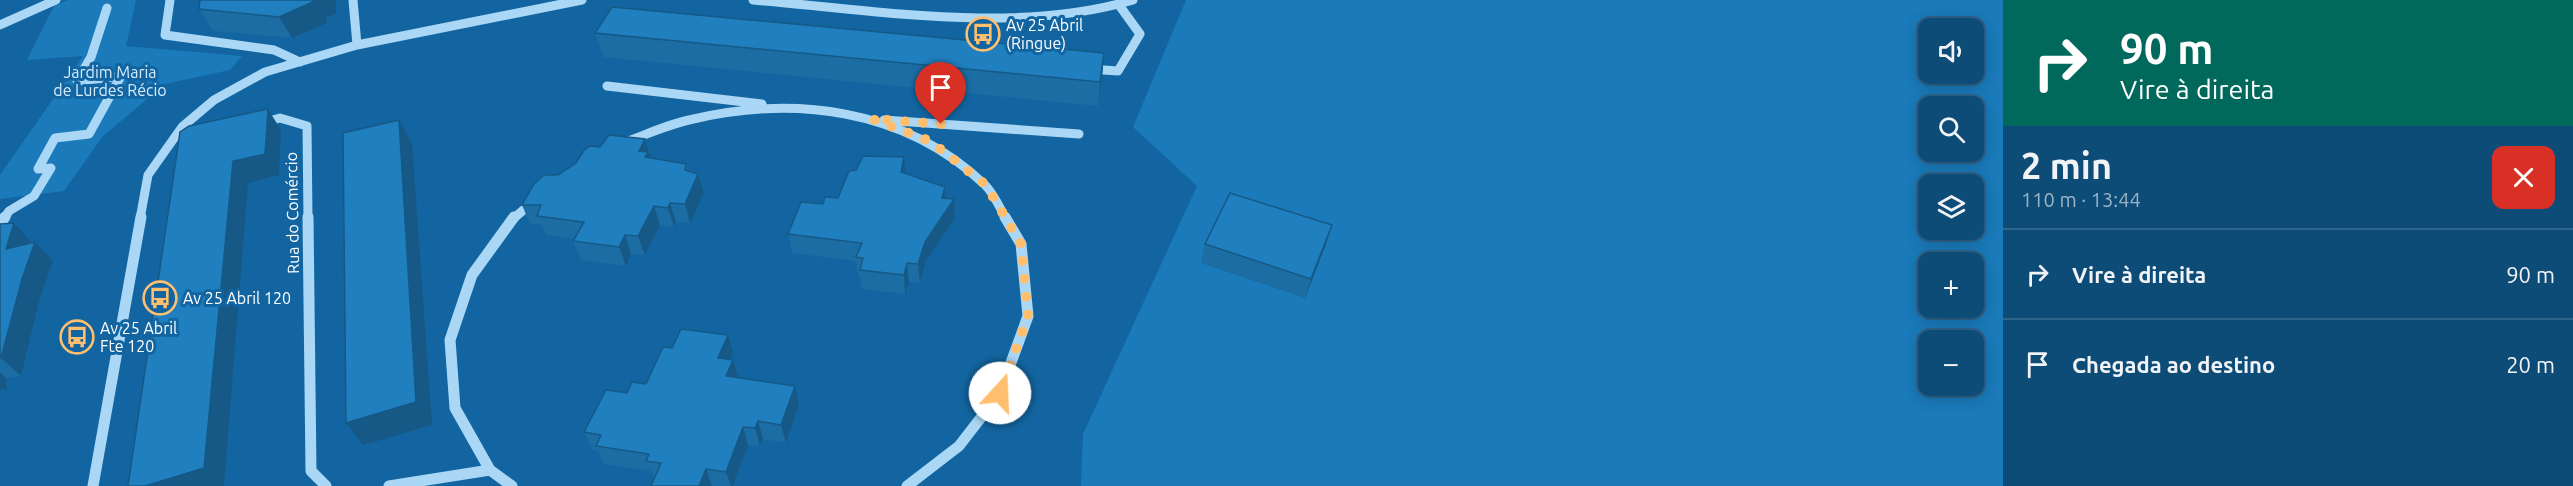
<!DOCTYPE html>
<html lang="pt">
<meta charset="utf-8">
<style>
body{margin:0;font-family:Ubuntu,sans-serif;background:#17537d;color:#f1f3f6;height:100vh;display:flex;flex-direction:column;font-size:22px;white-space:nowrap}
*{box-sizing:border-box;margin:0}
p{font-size:20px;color:#9bb4c6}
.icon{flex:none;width:33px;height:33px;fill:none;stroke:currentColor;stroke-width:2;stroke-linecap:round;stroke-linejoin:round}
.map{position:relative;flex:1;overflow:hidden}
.drawer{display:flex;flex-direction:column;background:#0e4c78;width:570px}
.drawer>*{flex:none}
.banner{background:#00695c;color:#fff;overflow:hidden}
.fabs{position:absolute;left:1918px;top:18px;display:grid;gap:12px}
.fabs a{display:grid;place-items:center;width:66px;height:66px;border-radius:12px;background:#0e4c78;box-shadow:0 3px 15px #0003,0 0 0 2px #2e638a;font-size:30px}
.pin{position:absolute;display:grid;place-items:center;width:51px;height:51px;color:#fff;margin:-62px -26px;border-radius:50% 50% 50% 0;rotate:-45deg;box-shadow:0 0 6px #0007}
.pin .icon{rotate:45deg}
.me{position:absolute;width:66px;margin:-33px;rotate:20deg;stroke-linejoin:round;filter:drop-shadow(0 0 4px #0008)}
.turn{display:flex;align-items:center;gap:21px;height:126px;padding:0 18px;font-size:27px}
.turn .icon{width:78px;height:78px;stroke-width:2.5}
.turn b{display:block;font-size:42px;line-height:51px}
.round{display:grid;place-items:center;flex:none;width:63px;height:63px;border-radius:12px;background:#17537d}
.headline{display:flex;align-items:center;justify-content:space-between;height:102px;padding:0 18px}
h1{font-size:36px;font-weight:600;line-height:45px}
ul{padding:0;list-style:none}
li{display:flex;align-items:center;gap:18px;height:90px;padding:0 18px;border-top:2px solid #2e638a}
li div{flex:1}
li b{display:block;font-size:22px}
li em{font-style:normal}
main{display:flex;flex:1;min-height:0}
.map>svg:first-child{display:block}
</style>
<main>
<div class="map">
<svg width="2003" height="486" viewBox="0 0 2003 486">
<rect width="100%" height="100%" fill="#1265a0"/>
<path fill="#1a7aba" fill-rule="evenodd" d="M68,0H136L126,46L242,56L230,70L165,84L103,136L64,191L0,199V175L83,56L27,60L54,6Z
M1186,0H2003V486H1081L1083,434L1197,186L1133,127ZM1929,28H1974V74H1929ZM1929,106H1974V152H1929ZM1929,184H1974V230H1929ZM1929,262H1974V308H1929ZM1929,340H1974V386H1929Z"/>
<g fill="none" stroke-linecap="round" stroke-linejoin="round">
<path stroke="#aad7f5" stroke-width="9" d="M170,0L165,35L274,50L300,62
M353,0L357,45
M753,0C874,10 1016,35 1133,0
M0,25L56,0
M1089,69L1118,71L1140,34L1119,5
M607,86L762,104
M884,120L1079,134
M261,123L280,118L307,126L308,219
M620,144C643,136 666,125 689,120C793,95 904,108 984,184C993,192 1000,208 1006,219
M4,219L9,211L34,196L51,168L38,169L55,138L89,134L121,76L77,81L91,57L107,8
M140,219L148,175L182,127L214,100L265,72L357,45L582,0
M513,219L535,200"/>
<path stroke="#aad7f5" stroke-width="11" d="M308,217L311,471L326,486
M0,224L5,217
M93,486L141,217
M389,486L490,470
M512,486L490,470L455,408L450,340L472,275L514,217
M907,486L959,446L1000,393L1028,316L1021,244L1005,217"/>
</g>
<path fill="#1c6da4" d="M199,9L336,14L326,18L327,23L292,38L213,31Z
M595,33L1104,53L1102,77L1098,106L603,57Z
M645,139L651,158L686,164L688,171L698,174L704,193L690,223L676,222L674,227L660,225L645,255L631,254L626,266L581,260L573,241L575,239L546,235L541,224H530L522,205L558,175Z
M904,157L906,174L945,187L946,198L954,199L955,218L926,261L920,283L909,282L905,294L862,289L860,276H858L856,261L792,253L788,234L823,204L838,198L856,170Z
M0,224L31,242L53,261L40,298L21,376L6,378L7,389L0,390Z
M1332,225L1326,244L1305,298L1201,263L1205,244Z
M733,353L730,360H733L738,378L799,404L786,443L763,439L760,446L748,445L733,486H652L655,478L651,471L604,464L598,451L593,450L584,432L627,393L646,384Z"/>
<path fill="#165986" d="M315,0H336V14L326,18L327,23L292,38L279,17Z
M1104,53L1102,77L1098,106L1100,82Z
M268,109L281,130L279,175L248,183L224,486H145L233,161Z
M399,120L412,144L432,425L363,445L346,423Z
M645,139L651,158L650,159L654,171L639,151Z
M904,157L906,176L901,172Z
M698,174L704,193L690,223L685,204Z
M945,187L946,206L954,199L955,218L926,261L920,283L918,264L925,242L942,198Z
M670,203L676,222L674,227L668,208Z
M654,206L660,225L645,255L638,236Z
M14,223L31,242L24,268L6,249Z
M1332,225L1326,244L1305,298L1311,279Z
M625,235L631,254L626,266L619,247Z
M35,242L53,261L40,298L21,376L1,358L22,279Z
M907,263L909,282L905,294L904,275Z
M728,335L733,353L723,377L718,358Z
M733,360L739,378L726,376Z
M0,372L6,378L7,389L0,390Z
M795,386L799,404L786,443L781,425Z
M758,421L763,439L760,446L755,428Z
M743,427L748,445L733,486H731L726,472Z
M706,469L712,486H699Z"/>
<path fill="#207fbf" stroke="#165986" stroke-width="1.5" d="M200,0H315V1L279,17L199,9Z
M612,7L1104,53L1100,82L595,33Z
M268,109L265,154L233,161L204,468L145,486H128L180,132L189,126Z
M399,120L416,402L346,423L343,133Z
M609,135L645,139L639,151L648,152L645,157L686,164L685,170L698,174L685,204L670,203L668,208L654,206L638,236L625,235L619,247L573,241L584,222L537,216L541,205H522L534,184L544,175H558L576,163L585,149L590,146L600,147Z
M863,156L904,157L901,172L945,187L942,198L954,199L925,242L918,264L907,263L904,275L860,270L863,258L856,257L862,243L788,234L801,202L823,204L825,197L838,198L849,171L856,170Z
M1230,193L1332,225L1311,279L1205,244Z
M14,223L6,249L35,242L22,279L1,358H0V224Z
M681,329L728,335L718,358L733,360L726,376L795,386L781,425L758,421L755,428L743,427L726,472L706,469L699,486H651L661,463L646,461L649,454L596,446L601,435L584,432L606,390L627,393L632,382L646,384L663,347L672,348Z"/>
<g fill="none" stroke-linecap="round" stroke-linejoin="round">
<path stroke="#ffbf6e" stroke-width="10" stroke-dasharray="0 18" d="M941,124L872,119L930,141L986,185L1021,244L1028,316L1000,393"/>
</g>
<defs>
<g id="bus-ring" transform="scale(1.725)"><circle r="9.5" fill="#1265a0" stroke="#ffbf6e" stroke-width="1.5"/><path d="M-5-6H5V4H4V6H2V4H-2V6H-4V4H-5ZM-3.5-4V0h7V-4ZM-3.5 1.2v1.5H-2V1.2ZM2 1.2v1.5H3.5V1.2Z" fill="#ffbf6e"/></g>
</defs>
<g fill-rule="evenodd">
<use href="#bus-ring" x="983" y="34"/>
<use href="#bus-ring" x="160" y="298"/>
<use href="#bus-ring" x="77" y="337"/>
</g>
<g text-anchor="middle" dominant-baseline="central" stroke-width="6" stroke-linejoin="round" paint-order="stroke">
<g font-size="16" fill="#fff" stroke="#1265a0" text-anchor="start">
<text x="1006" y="25">Av 25 Abril<tspan x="1006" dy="18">(Ringue)</tspan></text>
<text x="183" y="298">Av 25 Abril 120</text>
<text x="100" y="328">Av 25 Abril<tspan x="100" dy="18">Fte 120</tspan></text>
</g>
<g font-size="16" fill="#d3edfe" stroke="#1265a0">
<text x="110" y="72">Jardim Maria<tspan x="110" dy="18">de Lurdes Récio</tspan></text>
</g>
<g font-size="16" fill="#fff" stroke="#1265a0">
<text transform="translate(292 213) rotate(-91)">Rua do Comércio</text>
</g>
</g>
</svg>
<div class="fabs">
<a><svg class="icon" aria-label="sound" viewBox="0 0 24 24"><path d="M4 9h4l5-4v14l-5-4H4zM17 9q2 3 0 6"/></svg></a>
<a><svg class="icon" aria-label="search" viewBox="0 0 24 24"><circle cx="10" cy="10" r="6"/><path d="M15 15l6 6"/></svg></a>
<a><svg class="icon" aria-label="layers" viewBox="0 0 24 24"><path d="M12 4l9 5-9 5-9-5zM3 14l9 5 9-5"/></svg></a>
<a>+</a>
<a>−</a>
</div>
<div class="pin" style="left:941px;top:124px;background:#d93025"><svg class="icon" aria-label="arrive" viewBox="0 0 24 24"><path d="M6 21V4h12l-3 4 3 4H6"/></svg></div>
<svg class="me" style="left:1000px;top:393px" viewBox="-20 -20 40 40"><circle r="19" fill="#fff"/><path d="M0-13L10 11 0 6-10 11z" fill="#ffbf6e"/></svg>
</div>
<section class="drawer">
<div class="banner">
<div class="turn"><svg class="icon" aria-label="right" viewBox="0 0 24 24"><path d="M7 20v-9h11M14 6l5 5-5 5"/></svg><div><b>90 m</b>Vire à direita</div></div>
</div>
<div class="headline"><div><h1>2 min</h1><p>110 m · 13:44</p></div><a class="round" style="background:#d93025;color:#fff"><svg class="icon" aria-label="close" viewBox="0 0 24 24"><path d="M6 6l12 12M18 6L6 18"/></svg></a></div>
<ul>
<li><svg class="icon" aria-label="right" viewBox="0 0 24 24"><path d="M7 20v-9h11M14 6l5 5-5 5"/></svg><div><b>Vire à direita</b></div><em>90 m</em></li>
<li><svg class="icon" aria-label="arrive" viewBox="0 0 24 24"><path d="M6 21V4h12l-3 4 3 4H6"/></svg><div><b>Chegada ao destino</b></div><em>20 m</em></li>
</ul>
</section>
</main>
